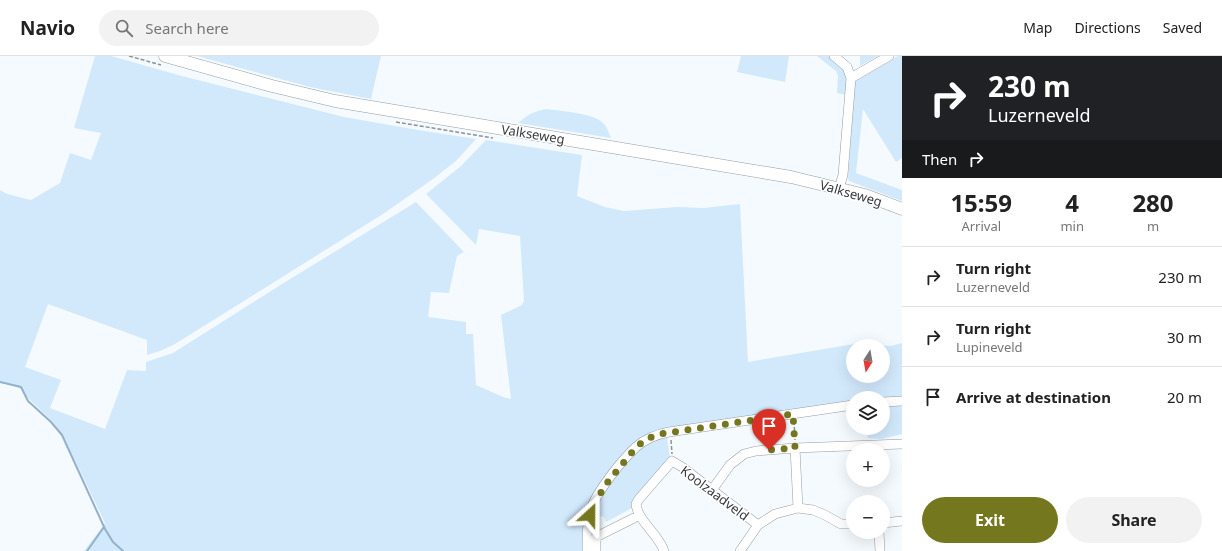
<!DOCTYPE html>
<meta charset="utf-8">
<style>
body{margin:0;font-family:"Noto Sans",sans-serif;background:#f2f2f2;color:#222;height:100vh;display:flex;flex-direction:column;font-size:15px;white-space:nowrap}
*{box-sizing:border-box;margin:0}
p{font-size:13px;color:#767676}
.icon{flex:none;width:22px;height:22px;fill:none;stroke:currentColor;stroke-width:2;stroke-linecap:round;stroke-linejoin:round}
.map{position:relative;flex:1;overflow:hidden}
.side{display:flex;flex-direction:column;background:#fff;width:320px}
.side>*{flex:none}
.hud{background:#202124;color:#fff;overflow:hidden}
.needle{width:26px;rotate:191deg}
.buttons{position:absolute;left:846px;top:283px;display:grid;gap:8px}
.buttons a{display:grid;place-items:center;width:44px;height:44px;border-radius:50%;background:#fff;box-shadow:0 4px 16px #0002;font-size:20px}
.pin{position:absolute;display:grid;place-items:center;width:34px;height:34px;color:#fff;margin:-41px -17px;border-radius:50% 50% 50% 0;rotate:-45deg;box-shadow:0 0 4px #0007}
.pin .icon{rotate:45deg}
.me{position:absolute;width:44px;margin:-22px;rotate:24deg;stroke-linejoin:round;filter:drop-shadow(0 0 3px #0008)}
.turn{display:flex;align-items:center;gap:14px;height:84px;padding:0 20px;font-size:18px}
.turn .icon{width:52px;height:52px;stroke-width:2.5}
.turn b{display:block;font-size:28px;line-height:34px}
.then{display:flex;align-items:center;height:38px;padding:0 20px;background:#0003;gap:8px;font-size:15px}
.eta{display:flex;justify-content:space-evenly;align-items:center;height:68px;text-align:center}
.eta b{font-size:24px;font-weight:700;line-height:28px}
.cta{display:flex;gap:8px;margin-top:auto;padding:8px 20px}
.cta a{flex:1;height:46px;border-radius:24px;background:#74771e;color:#fff;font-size:16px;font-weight:700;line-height:46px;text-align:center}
.cta a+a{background:#f2f2f2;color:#222}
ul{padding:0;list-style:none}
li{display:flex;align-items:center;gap:12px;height:60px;padding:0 20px;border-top:1px solid #e0e0e0}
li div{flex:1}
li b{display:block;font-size:15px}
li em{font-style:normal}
header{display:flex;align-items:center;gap:24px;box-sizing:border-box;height:56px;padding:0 20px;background:#fff;border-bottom:1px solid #e0e0e0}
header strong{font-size:19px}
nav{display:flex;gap:22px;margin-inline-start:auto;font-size:14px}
.search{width:280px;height:36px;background:#f2f2f2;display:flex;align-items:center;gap:10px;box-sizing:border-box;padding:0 14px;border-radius:22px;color:#767676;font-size:15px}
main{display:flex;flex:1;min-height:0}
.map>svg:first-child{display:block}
</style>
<header>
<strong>Navio</strong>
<div class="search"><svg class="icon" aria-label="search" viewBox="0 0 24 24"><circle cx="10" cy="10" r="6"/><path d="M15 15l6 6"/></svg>Search here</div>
<nav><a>Map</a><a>Directions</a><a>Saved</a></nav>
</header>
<main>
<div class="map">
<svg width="902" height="495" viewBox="0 0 902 495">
<rect width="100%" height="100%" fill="#f4fafe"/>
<path fill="#d2e9fc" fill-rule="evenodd" d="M95,0H111L182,20L344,61L418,74L476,83L456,105L433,123L383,158L175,288L160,295L147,299V284L48,248L25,311L61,324L50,352L105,373L127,314L146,315V306L173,297L282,228L416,146L464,196L457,200L449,237L431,236L428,261L466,266V278H473L476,329L503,341L511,343L501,259L522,249L524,245L520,180L479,173L476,189L426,138L461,110L486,84L582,99L577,140L605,151L624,155L677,151L704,152L740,148L748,306L854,288L891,290L902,287V341L853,342V346L645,383L595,441L584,495H84L105,467L63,379L52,365L27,341L21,333L11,328L0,327V134L7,138L31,144L60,127L70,97L91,104L101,77L74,72ZM853,290H883V320H853Z
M197,0H381L371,43L310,31Z
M741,0H789L785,26L737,16Z
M817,0H833L847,18L846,39L837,37L838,20L836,15Z
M860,0H878L860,10Z
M898,0H902V102L896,106L863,53L856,117L902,134V145L849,125L848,123L855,24L858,21Z
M547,53C561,55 595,57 604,68C607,71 609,77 611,82L518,67C527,59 534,55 547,53Z
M902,349V378L882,383L868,382L866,372H883V350Z
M667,381L670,402L632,452L606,466L603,460L594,462L593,461C598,439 627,402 646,389C653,385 660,383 667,381Z"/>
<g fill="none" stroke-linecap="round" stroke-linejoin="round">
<path stroke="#92b1cb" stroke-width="2" d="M0,326L21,331L28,345L51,366L62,379L105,473L113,486L123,495
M87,495L104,471"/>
<g stroke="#959da4" stroke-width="10">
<path id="minor" d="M834,0L847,11L851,22L843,119L839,132
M851,22L889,0
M883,346L902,345
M795,392L798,452
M712,434L730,409L744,398L756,395L795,392L902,388
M883,467L902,465
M879,476L880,495
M587,495C587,480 587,467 591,453C597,435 622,404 636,391C645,383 658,378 669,376L853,349
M596,495V481L634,462
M664,495C658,477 638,466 636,448L639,443L672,405L682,411L758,469
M740,495L758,469L775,458L798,452L813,454L825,459L841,468H853"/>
</g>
<g stroke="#959da4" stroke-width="13">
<path id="major" d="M165,0L272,30L335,45L791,121L865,139L902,153"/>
</g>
<path stroke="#8d9295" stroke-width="1.5" stroke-dasharray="4 2" stroke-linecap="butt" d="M129,0L161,9
M396,66L493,82
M794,365L795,384
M671,384L672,398"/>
<use href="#minor" stroke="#fff" stroke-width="9"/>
<use href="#major" stroke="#fff" stroke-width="12"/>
</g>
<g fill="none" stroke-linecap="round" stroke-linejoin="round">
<path stroke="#74771e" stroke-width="7" stroke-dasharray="0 12.6" d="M590,459L592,451L607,427L637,390L653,380L660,378L793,358L795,392L769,394"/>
</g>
<g text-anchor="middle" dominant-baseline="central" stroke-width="3" stroke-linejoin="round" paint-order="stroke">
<g font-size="13" fill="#373a3d" stroke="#fff">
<text transform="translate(533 78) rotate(9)">Valkseweg</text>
<text transform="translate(851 137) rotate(16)">Valkseweg</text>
<text transform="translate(715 437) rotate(37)">Koolzaadveld</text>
</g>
</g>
</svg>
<div class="buttons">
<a><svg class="needle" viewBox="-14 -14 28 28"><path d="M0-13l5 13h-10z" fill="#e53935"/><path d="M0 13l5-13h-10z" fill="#767676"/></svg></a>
<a><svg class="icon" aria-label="layers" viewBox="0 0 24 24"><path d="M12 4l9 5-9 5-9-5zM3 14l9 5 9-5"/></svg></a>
<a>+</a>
<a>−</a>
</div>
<div class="pin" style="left:769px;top:394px;background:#d93025"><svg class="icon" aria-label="arrive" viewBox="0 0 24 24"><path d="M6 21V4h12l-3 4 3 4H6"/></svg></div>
<svg class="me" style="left:590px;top:459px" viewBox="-20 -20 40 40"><path d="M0-17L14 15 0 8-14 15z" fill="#74771e" stroke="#fff" stroke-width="4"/></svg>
</div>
<section class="side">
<div class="hud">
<div class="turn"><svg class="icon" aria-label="right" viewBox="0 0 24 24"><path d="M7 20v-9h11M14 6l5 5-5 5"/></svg><div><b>230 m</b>Luzerneveld</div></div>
<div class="then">Then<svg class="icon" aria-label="right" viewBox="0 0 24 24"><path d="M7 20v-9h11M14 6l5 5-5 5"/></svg></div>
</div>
<div class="eta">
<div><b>15:59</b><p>Arrival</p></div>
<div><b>4</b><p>min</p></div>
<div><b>280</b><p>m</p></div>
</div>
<ul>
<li><svg class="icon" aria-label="right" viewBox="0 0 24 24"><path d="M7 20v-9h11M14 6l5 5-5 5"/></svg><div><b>Turn right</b><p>Luzerneveld</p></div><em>230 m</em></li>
<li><svg class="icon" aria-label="right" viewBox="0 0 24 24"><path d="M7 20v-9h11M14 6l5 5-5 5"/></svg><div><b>Turn right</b><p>Lupineveld</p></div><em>30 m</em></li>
<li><svg class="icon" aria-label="arrive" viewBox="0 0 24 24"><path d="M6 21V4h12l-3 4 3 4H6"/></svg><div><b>Arrive at destination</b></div><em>20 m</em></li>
</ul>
<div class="cta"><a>Exit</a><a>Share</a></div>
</section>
</main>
